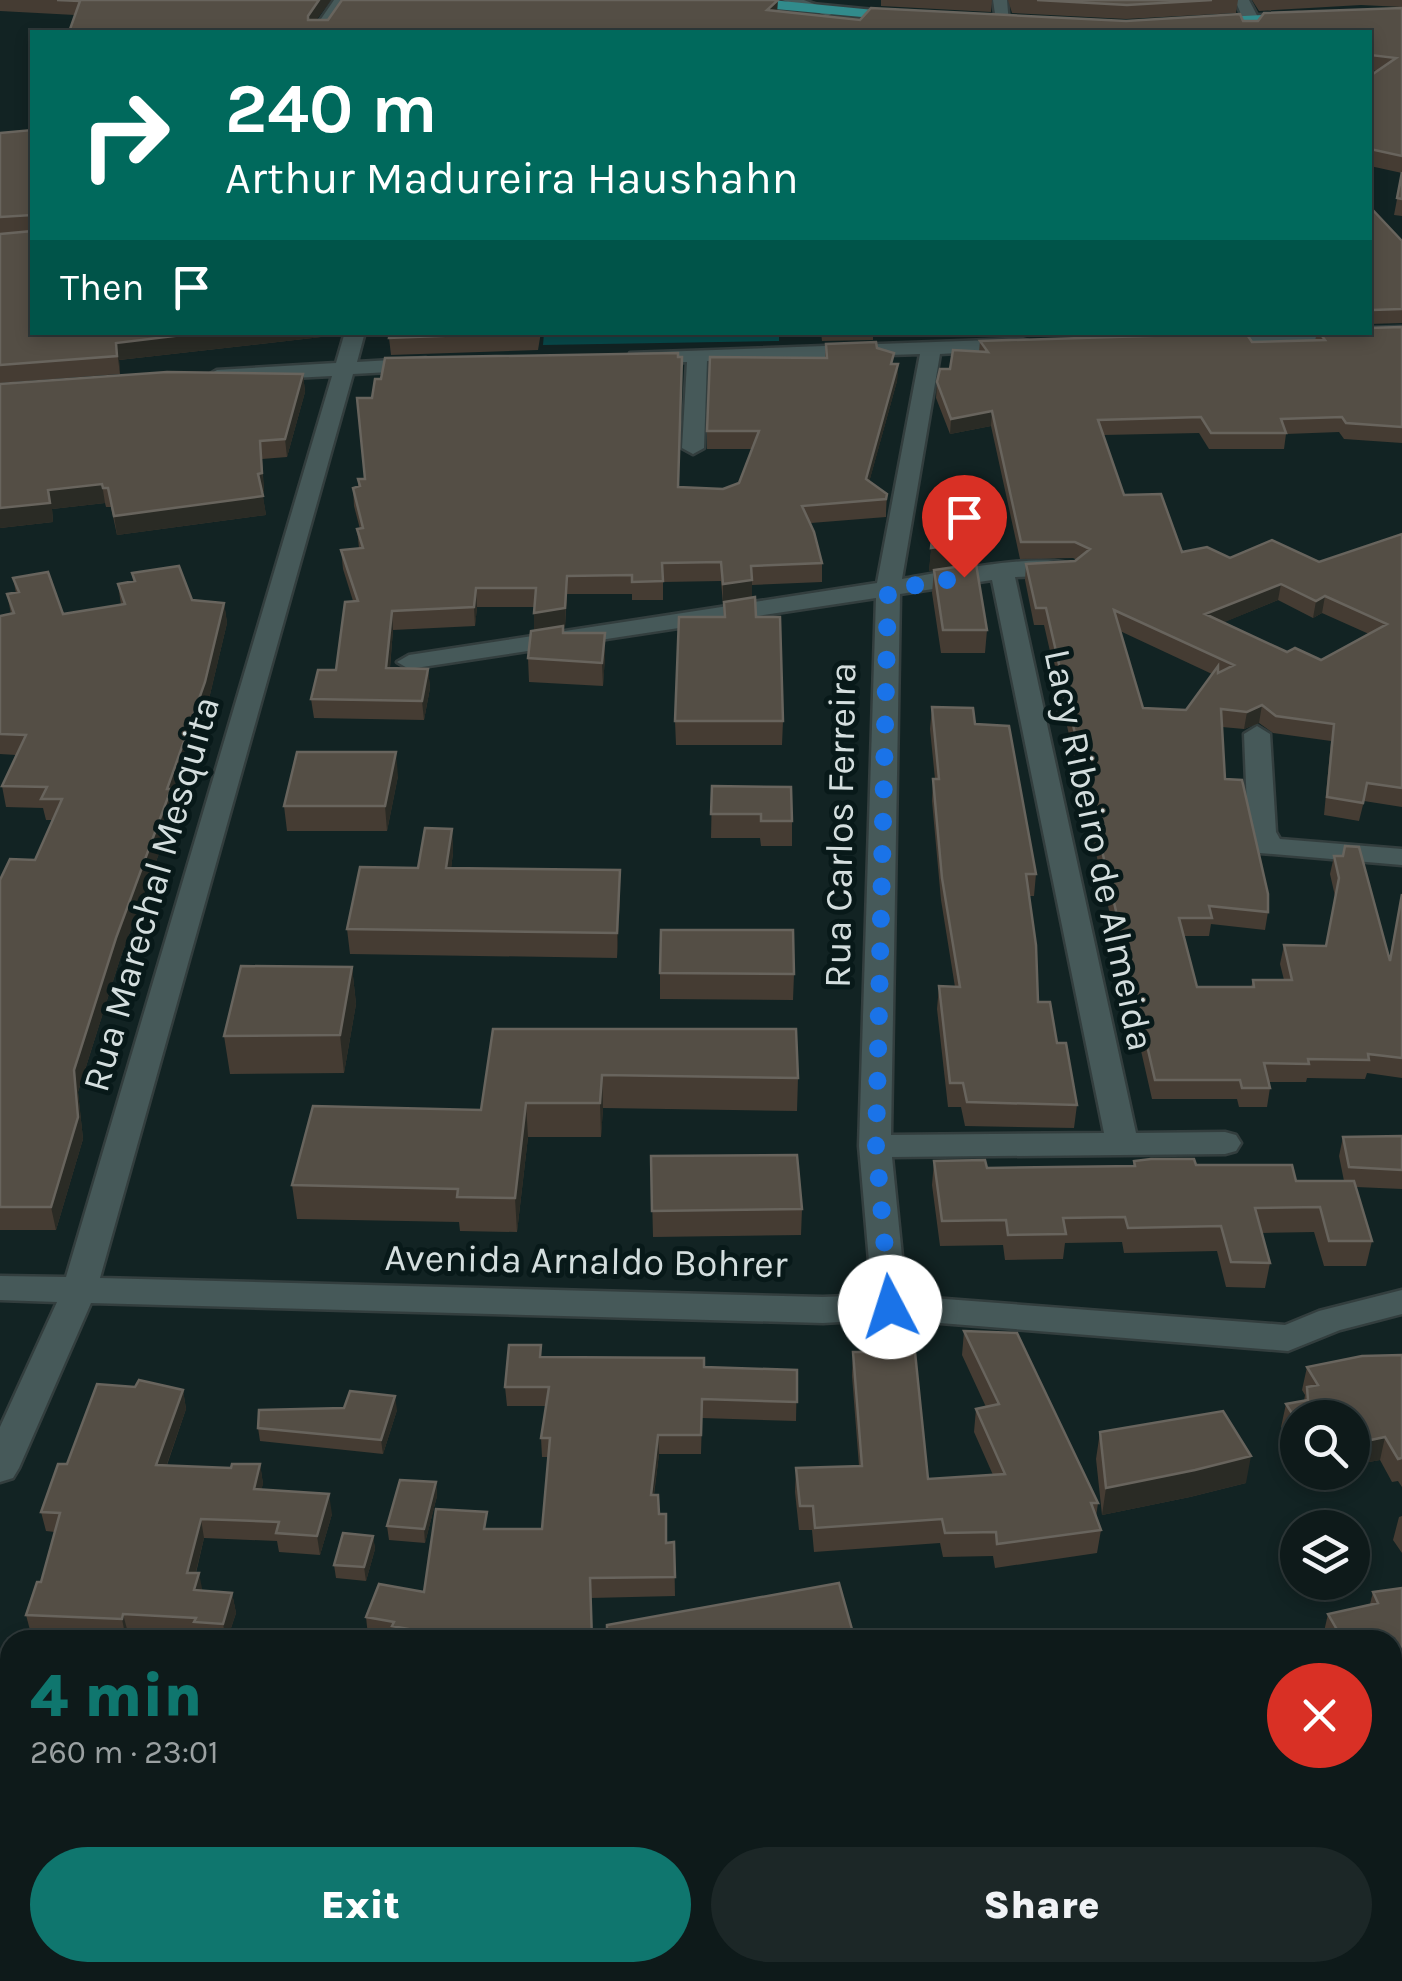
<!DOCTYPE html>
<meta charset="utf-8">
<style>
body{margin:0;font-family:Karla,sans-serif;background:#1c2727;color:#f1f3f6;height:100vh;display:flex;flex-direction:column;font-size:38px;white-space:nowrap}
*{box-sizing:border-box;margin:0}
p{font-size:32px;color:#9ba1a2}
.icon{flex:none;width:55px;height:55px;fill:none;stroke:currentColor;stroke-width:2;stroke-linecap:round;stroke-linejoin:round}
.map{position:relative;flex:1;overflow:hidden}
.details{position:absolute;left:0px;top:1630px;width:1402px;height:352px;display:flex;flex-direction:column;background:#0e1a1a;border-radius:30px 30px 0 0;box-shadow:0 5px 15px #0003,0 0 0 2px #2e3839}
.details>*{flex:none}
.guide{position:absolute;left:30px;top:30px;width:1342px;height:305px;border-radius:0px;box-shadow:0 5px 15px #0003,0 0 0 2px #2e3839;background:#00695c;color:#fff;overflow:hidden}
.fabs{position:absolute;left:1280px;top:1400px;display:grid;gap:20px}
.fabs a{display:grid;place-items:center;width:90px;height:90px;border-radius:50%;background:#0e1a1a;box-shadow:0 5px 15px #0003,0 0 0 2px #2e3839;font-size:50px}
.pin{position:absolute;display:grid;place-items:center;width:85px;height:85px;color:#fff;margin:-102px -42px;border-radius:50% 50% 50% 0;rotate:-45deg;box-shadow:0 0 10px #0007}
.pin .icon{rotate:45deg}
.me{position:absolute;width:110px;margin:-55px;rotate:355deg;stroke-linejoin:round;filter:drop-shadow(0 0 8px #0008)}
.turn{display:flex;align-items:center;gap:35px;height:210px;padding:0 30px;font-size:45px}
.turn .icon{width:130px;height:130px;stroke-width:2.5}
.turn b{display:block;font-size:70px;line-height:85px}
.then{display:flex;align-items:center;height:95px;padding:0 30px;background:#0003;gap:20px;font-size:38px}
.round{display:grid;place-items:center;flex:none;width:105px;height:105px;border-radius:52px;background:#1c2727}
.overview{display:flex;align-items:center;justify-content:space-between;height:170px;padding:0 30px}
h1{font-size:60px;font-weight:800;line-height:75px;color:#0f766e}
.action{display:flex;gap:20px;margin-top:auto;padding:20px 30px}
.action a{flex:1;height:115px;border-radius:60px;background:#0f766e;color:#fff;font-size:40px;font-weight:800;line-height:115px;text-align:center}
.action a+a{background:#1c2727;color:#f1f3f6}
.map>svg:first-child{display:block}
</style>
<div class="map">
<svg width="1402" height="1981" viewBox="0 0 1402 1981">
<rect width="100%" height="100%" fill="#122323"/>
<path fill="#084a4b" d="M544,333L779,332V341L543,345Z
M1402,1894V1981H1190L1211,1972H1392L1393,1898Z"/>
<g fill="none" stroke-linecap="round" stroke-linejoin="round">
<g stroke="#333e3e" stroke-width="5">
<path id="minor" d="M334,0H348L326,32H312Z
M782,0H804L835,12L828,16Z
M993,0H1007L1009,24L996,21Z
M1235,0H1249L1260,21L1256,32H1241L1244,21Z
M1402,327V339L1212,345L1202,339L1212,333L1370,332V328Z
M345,332H365L357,362L426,358L436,364L426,370L353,374L100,1278L823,1297L872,1295L859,1146L876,598L409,669L397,662L409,655L877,583L920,354L707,361L704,448L693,454L682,448L687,362L637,363L630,361V353L1021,339L1028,341V349L940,354L902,579C933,574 1057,548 1077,568L1065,575L1015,577L1136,1133L1225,1132L1236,1135L1241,1143L1236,1151L1225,1154L892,1157L906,1296L1285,1325L1319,1311L1402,1290V1314L1340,1330L1288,1351L890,1319L823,1323L91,1303L19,1468L13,1478L0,1482V1427L57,1302L0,1300V1276L66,1277L332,376L217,382L207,376L217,370L336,363ZM992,580L1104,1133L891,1135L900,594Z
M1257,726L1270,734L1276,832L1280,839L1402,849V865L1260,853L1248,832L1244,734Z"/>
</g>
<g stroke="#333e3e" stroke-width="5">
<path id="major" d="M716,0H771L905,13L912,17L905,21L723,4Z
M1299,13L1306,17L1304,20L1206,28L1198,23L1206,18Z"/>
</g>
<use href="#minor" fill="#465959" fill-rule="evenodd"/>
<use href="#major" fill="#318b8c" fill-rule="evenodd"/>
</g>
<path fill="#453c33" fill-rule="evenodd" d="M0,0H331L316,20L778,12L860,20L1258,21L1402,8V216L1394,215L1402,173L1370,166V76L1377,71L1370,70V32H69L75,15L0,11Z
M881,0H992L991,12L881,6Z
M1008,0H1238L1236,13L1126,19L1012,13Z
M1252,0H1402V7L1361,5L1259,11Z
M32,130V332H321V337L119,360L120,374L0,383V133Z
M1370,207L1402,241V323L1370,324Z
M1402,327V443L1344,439L1339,432L1286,434L1284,449H1209L1199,433L1103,435L1124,495L1182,552L1230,558L1319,562L1402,534V807L1364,801L1359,821L1324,815L1331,741L1273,733L1259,723L1244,729L1222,727L1225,779L1268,912L1265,930L1211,924L1209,936H1183L1197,987H1251L1253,980H1284L1280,964L1284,945L1326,946L1335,896L1330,874L1334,856L1389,960L1402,894V1078L1367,1073L1365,1079L1307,1078L1306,1082H1269L1270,1088L1267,1107H1239L1237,1099H1152L1044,625H1034L1025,580L1026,564L1077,560L1073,558L1020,559L991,426L950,434L936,398L937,382L950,369L979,352L980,341L1252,342L1315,341L1317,332H1370ZM1278,600L1313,618L1322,613L1369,634L1321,660L1287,652L1224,622ZM1120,631L1212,674L1186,710L1143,708Z
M390,332H541L538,350L391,355L389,338Z
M821,332H873V340L822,341Z
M964,332H1097L967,337Z
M826,344L877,348L893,364H898L897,381L869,482L887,494L886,512V517L811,523L822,563V582L752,585V598L756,617L783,721L782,745H676L675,721L724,617L721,581L663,582V600H632V594H567L565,627L563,628V633H605V656L603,686L529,682L528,658L534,630V607H477L475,626L393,630L390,668L428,669L430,688L424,720L314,718L311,699L336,670L353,601L343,569L341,550L359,548L357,529H360L354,506L353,488L358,487V479L723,489L739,483L753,449H707V431L825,358Z
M303,374L305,392L287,457L262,459L264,492H262L266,515L117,535L111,507H106L105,503L52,509L53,522L0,528V384Z
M935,514L968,517L972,542L970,565L976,564L987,630L985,653H941L932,593L934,570L929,571Z
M132,573L192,600L224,603L227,623L208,703L173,802L175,810L120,959L78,1092L83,1139L56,1230H0V880L35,860L53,820H46L43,808L6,807L2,786L16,755L0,754V616L11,614L7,594L16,593L13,578L63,614L121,605L118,584L133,581Z
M932,707L975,724L1036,874L1034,896H1029L1038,1002L1057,1043L1077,1105L1074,1128L965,1126L961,1107H948L937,1009L939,986L955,987L941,900L932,801L933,779H935L930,729Z
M398,776L387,831H287L284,806Z
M712,786L792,821V846H761L760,838H711Z
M452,829L453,853L451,868L620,895L617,958L350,954L347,929L418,868Z
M352,967L356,1004L344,1073L230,1074L224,1036Z
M660,973L794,974L793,1000L660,999Z
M493,1029L798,1078L797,1111L603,1108L601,1137H528L517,1232L460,1231L459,1222L297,1219L292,1185L481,1110Z
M1402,1136V1189L1356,1187L1372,1241L1366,1266H1324L1314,1232L1262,1233L1270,1263L1265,1288L1226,1287L1217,1251L1124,1253L1122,1242L1065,1243L1063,1259L1005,1260L1003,1245L940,1246L932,1185L934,1161L987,1168L1133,1166L1134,1161L1196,1165L1296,1181H1344L1339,1156L1343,1137Z
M651,1156L802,1209L801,1235L653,1237Z
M964,1331L1098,1503L1096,1517L1101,1530L1097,1553L995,1568L993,1556L943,1557L940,1543L814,1552L812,1530H799L795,1492L796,1468L859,1466L852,1376L853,1352L928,1479L993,1475L974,1432L976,1409L986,1407L962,1355Z
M1402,1355V1487L1398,1481L1392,1482L1380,1460L1352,1465V1418H1298V1455L1281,1427L1286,1404L1304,1401L1305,1395L1302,1390L1307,1367Z
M542,1357L704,1367L797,1370L796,1421L702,1418L701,1454H659L654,1495L666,1543L674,1542L675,1596L590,1598L592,1640H391L368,1636L366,1617L424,1592L488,1529H542L549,1457H542L541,1438L546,1406H507L505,1387Z
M183,1390L186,1409L167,1465L231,1468L260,1464L263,1484L261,1489L332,1514L320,1555L279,1552L277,1541L204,1538L196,1573L202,1591L232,1593L236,1613L227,1640H198L197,1637L128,1633L126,1639L31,1634L26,1615L41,1582L55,1532L46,1531L41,1512L67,1464Z
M397,1410L383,1454L260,1441L258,1428Z
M1100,1432L1246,1483L1190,1497L1102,1515L1096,1459Z
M436,1482L437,1496L425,1543L389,1540L387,1526Z
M1402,1516V1553L1393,1540L1399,1517Z
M373,1536L375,1549L366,1581L336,1578L334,1565Z
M1402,1588V1683L1396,1684L1392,1678V1640H1325L1323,1636L1328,1614L1370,1604L1373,1592Z
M607,1625L855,1640H607Z
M0,1761L3,1771L10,1773V1850L0,1848Z
M0,1899L10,1901V1954L0,1952Z"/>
<path fill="#2a2b25" d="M319,0H331L309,30L308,16Z
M778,0L777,14L767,10Z
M207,332H321V337L119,360L120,374L116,343Z
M898,364L897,381L865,497L866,479Z
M303,374L305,392L287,457L285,439Z
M992,411L991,426L950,434L951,419Z
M260,441L264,492H260L258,474Z
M102,484L105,503L52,509L53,522L0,528V508L48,490Z
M263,496L266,515L117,535L114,516Z
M972,542L970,565L929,571L931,548Z
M567,576L565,627L534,632V613Z
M752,580V598L723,603V584Z
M1281,584L1278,600L1203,631L1205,614Z
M476,588L477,607L475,626L474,607Z
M1325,596L1322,613L1313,618L1316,601Z
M224,603L227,623L208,703L173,802L175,810L120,959L78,1092L83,1139L56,1230L51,1207L74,1070L116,938L167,789Z
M392,611L393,630L388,688L386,668Z
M605,633V656L603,686L602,663Z
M428,669L430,688L424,720L422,701Z
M1262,705L1259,723L1244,729L1247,712Z
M396,752L398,776L387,831L385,806Z
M452,829L453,853L448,893L446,868Z
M620,870V895L617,958V933Z
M352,967L356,1004L344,1073L340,1035Z
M602,1075L603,1108L601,1137L600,1103Z
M526,1103L528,1137L517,1232L515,1198Z
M183,1390L186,1409L160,1484L156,1465Z
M395,1396L397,1410L383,1454L381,1440Z
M658,1435L659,1454L651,1514V1495Z
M1385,1437L1380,1460L1352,1465V1444Z
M1251,1456L1246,1483L1190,1497L1102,1515L1106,1488Z
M260,1464L263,1484L257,1508L254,1489Z
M436,1482L437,1496L425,1543L424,1529Z
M329,1494L332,1514L320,1555L317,1536Z
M201,1519L204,1538L191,1592L187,1573Z
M373,1536L375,1549L366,1581L364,1567Z
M199,1573L203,1593L194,1590Z
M232,1593L236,1613L227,1640H226L223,1624Z
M123,1614L128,1633L126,1639L122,1619Z
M1402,1662V1683L1396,1684Z
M1402,1824V1838L1392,1841V1828Z"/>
<path fill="#544e45" stroke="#68645d" stroke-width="2.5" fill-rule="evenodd" d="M57,0H319L308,16V20H328L342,0H778L767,10L860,20L871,8L1126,21L1240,14L1243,21H1258L1264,13L1402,8V156L1370,149V76L1396,58L1370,55V32H69L80,1Z
M1037,0H1212L1127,5Z
M32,130V332H207L116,343L117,356L0,365V234L32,231V215L0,217V133Z
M1402,172V199L1397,198Z
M1370,207L1402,241V309L1372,310L1370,312Z
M1402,327V427L1346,423L1342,417L1281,419L1286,433H1211L1201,417L1098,420L1124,495L1161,494L1182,552L1207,547L1230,558L1272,540L1319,562L1402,534V788L1367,783L1363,803L1327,797L1334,724L1276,716L1262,705L1247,712L1221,709L1225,779L1242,780L1268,894V912L1209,906L1212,918H1179L1197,987H1254L1253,980H1292L1284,945L1326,946L1339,878L1334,856H1343L1345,846L1359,847L1390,961L1402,894V1058L1368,1054L1369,1060L1308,1059L1309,1064L1264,1063L1270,1088H1242L1240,1080H1155L1046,608H1036L1026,564L1075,561L1090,549L1075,542H1021L992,411L951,419L937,382L940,369H950L953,350L988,352L980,341L1246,333L1252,342L1325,340L1319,332H1370V328ZM1281,584L1316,601L1325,596L1387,624L1321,660L1295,648L1287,652L1205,614ZM1114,610L1234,665L1218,673V666L1186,710L1143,708Z
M390,332H538L389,338Z
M876,342L877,348L894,353L891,364H898L866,479L887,494L886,499L802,506L814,532L822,563L751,566L752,580L723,584L721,562L662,563L663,581L632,582V575L567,576L565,608L534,613L536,588H476L474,607L392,611L386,668L428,669L422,701L311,699L318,670H336L345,602L358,601L341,550L363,548L357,529L363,528L353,488L360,486L358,479H365L357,398H372L375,379H381L385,358L678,353V357H682L678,487L723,489L739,483L759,431H707L710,357L827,358L826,344Z
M167,372L303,374L285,439L260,441L262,473L258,474L263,496L114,516L108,488H103L102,484L48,490L50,503L0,508V384Z
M935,514L968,517L972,542L931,548Z
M976,564L987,630H943L934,570Z
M179,566L192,600L224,603L205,682L167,789H171L116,938L74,1070L78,1117L51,1207H0V880L10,859L35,860L62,799H41L47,787L2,786L26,735L0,734V616L14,613L7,594L19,592L13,578L48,572L63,614L125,604L118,584L135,581L132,573Z
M755,597L756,617H780L783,721H675L679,617H725L724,602Z
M563,626V633H605L602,663L528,658L531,631Z
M932,707L973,708L975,724L1009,726L1036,874H1026L1036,945L1038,1002H1050L1057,1043H1066L1077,1105L967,1102L963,1083H950L939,986L960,987L942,878L933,779H939Z
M297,752H396L385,806H284Z
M712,786L791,787L792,821H761V814H711Z
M425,828L452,829L446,868L620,870L617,933L347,929L360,867L418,868Z
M661,930H793L794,974L660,973Z
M241,966L352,967L340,1035L224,1036Z
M493,1029H796L798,1078L602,1075L600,1103H526L515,1198L457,1197L458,1189L292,1185L313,1106L481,1110Z
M1402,1136V1170L1349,1167L1343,1137Z
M797,1155L802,1209L652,1211L651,1156Z
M1151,1159H1194L1196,1165H1292L1296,1181H1354L1372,1241H1329L1320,1207L1255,1208L1270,1263L1231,1262L1221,1226L1128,1228L1125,1217L1063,1218L1066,1234L1008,1235L1006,1220L942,1221L934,1161L985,1160L987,1168L1135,1166L1134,1161Z
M964,1331L1017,1333L1098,1503H1091L1101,1530L997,1544L996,1532L945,1533L942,1519L815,1528L813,1506H800L796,1468L862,1466L853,1352H915L928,1479L1005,1474L976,1409L999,1404Z
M509,1345H541L540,1357L704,1358V1367L797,1370V1402L702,1399L701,1435H658L651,1495H658L659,1514H666V1543L674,1542L675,1577L590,1578L592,1640H417V1638L404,1637L408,1629L392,1626L394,1622L366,1617L379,1584L424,1592L436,1509L487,1512L484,1529H542L550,1438H541L549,1387H505Z
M1402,1355V1458L1398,1459L1385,1437L1352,1444V1418H1298V1423L1286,1404L1308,1400L1307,1387L1318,1385L1307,1367L1362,1356Z
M139,1380L183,1390L156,1465L231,1468L232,1464H260L254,1489L329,1494L317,1536L276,1533L279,1522L201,1519L187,1573H199L194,1590L232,1593L223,1624L194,1622L196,1618L123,1614L122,1619L26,1615L37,1582H41L60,1513L41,1512L58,1464H67L97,1384L135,1387Z
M350,1391L395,1396L381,1440L258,1428L259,1410L344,1408Z
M1223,1411L1251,1456L1195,1470L1106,1488L1100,1432Z
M400,1480L436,1482L424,1529L387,1526Z
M343,1533L373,1536L364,1567L334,1565Z
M839,1583L855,1640H676L607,1631V1625Z
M1402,1588V1662L1390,1636L1372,1640H1343L1328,1614L1378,1603L1373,1592Z
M1402,1718V1824L1392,1828V1739L1398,1737L1392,1727V1721Z
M0,1771L10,1773V1824L0,1822Z
M0,1899L10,1901V1933L0,1931Z
M978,1972H1037L1039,1981H979Z"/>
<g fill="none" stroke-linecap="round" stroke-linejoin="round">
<path stroke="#1a73e8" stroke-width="18" stroke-dasharray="0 32.4" d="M890,1307L876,1146L888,590L964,577"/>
</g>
<g text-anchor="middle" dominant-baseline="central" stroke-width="10" stroke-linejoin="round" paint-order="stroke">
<g font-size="38" fill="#d4dede" stroke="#081919">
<text transform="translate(840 825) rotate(-89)">Rua Carlos Ferreira</text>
<text transform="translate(1099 850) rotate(78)">Lacy Ribeiro de Almeida</text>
<text transform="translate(151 894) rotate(-74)">Rua Marechal Mesquita</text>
<text transform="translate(586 1261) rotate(1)">Avenida Arnaldo Bohrer</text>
</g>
</g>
</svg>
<div class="fabs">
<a><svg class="icon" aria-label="search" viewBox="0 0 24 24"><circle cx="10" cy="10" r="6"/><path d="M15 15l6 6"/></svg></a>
<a><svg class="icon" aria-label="layers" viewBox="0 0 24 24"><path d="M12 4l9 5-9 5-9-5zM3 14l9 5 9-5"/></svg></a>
</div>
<div class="pin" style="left:964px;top:577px;background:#d93025"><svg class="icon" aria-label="arrive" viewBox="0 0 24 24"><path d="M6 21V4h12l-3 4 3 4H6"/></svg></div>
<svg class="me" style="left:890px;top:1307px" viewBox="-20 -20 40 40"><circle r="19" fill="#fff"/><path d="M0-13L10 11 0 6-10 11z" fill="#1a73e8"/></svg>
<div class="guide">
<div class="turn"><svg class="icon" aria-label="right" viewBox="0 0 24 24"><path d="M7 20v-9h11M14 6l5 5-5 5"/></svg><div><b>240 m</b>Arthur Madureira Haushahn</div></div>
<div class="then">Then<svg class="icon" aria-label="arrive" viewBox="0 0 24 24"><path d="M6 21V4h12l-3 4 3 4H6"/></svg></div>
</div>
<section class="details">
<div class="overview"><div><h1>4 min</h1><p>260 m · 23:01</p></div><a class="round" style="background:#d93025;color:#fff"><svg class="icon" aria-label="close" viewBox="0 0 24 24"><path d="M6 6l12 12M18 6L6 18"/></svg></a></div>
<div class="action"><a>Exit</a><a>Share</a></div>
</section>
</div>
